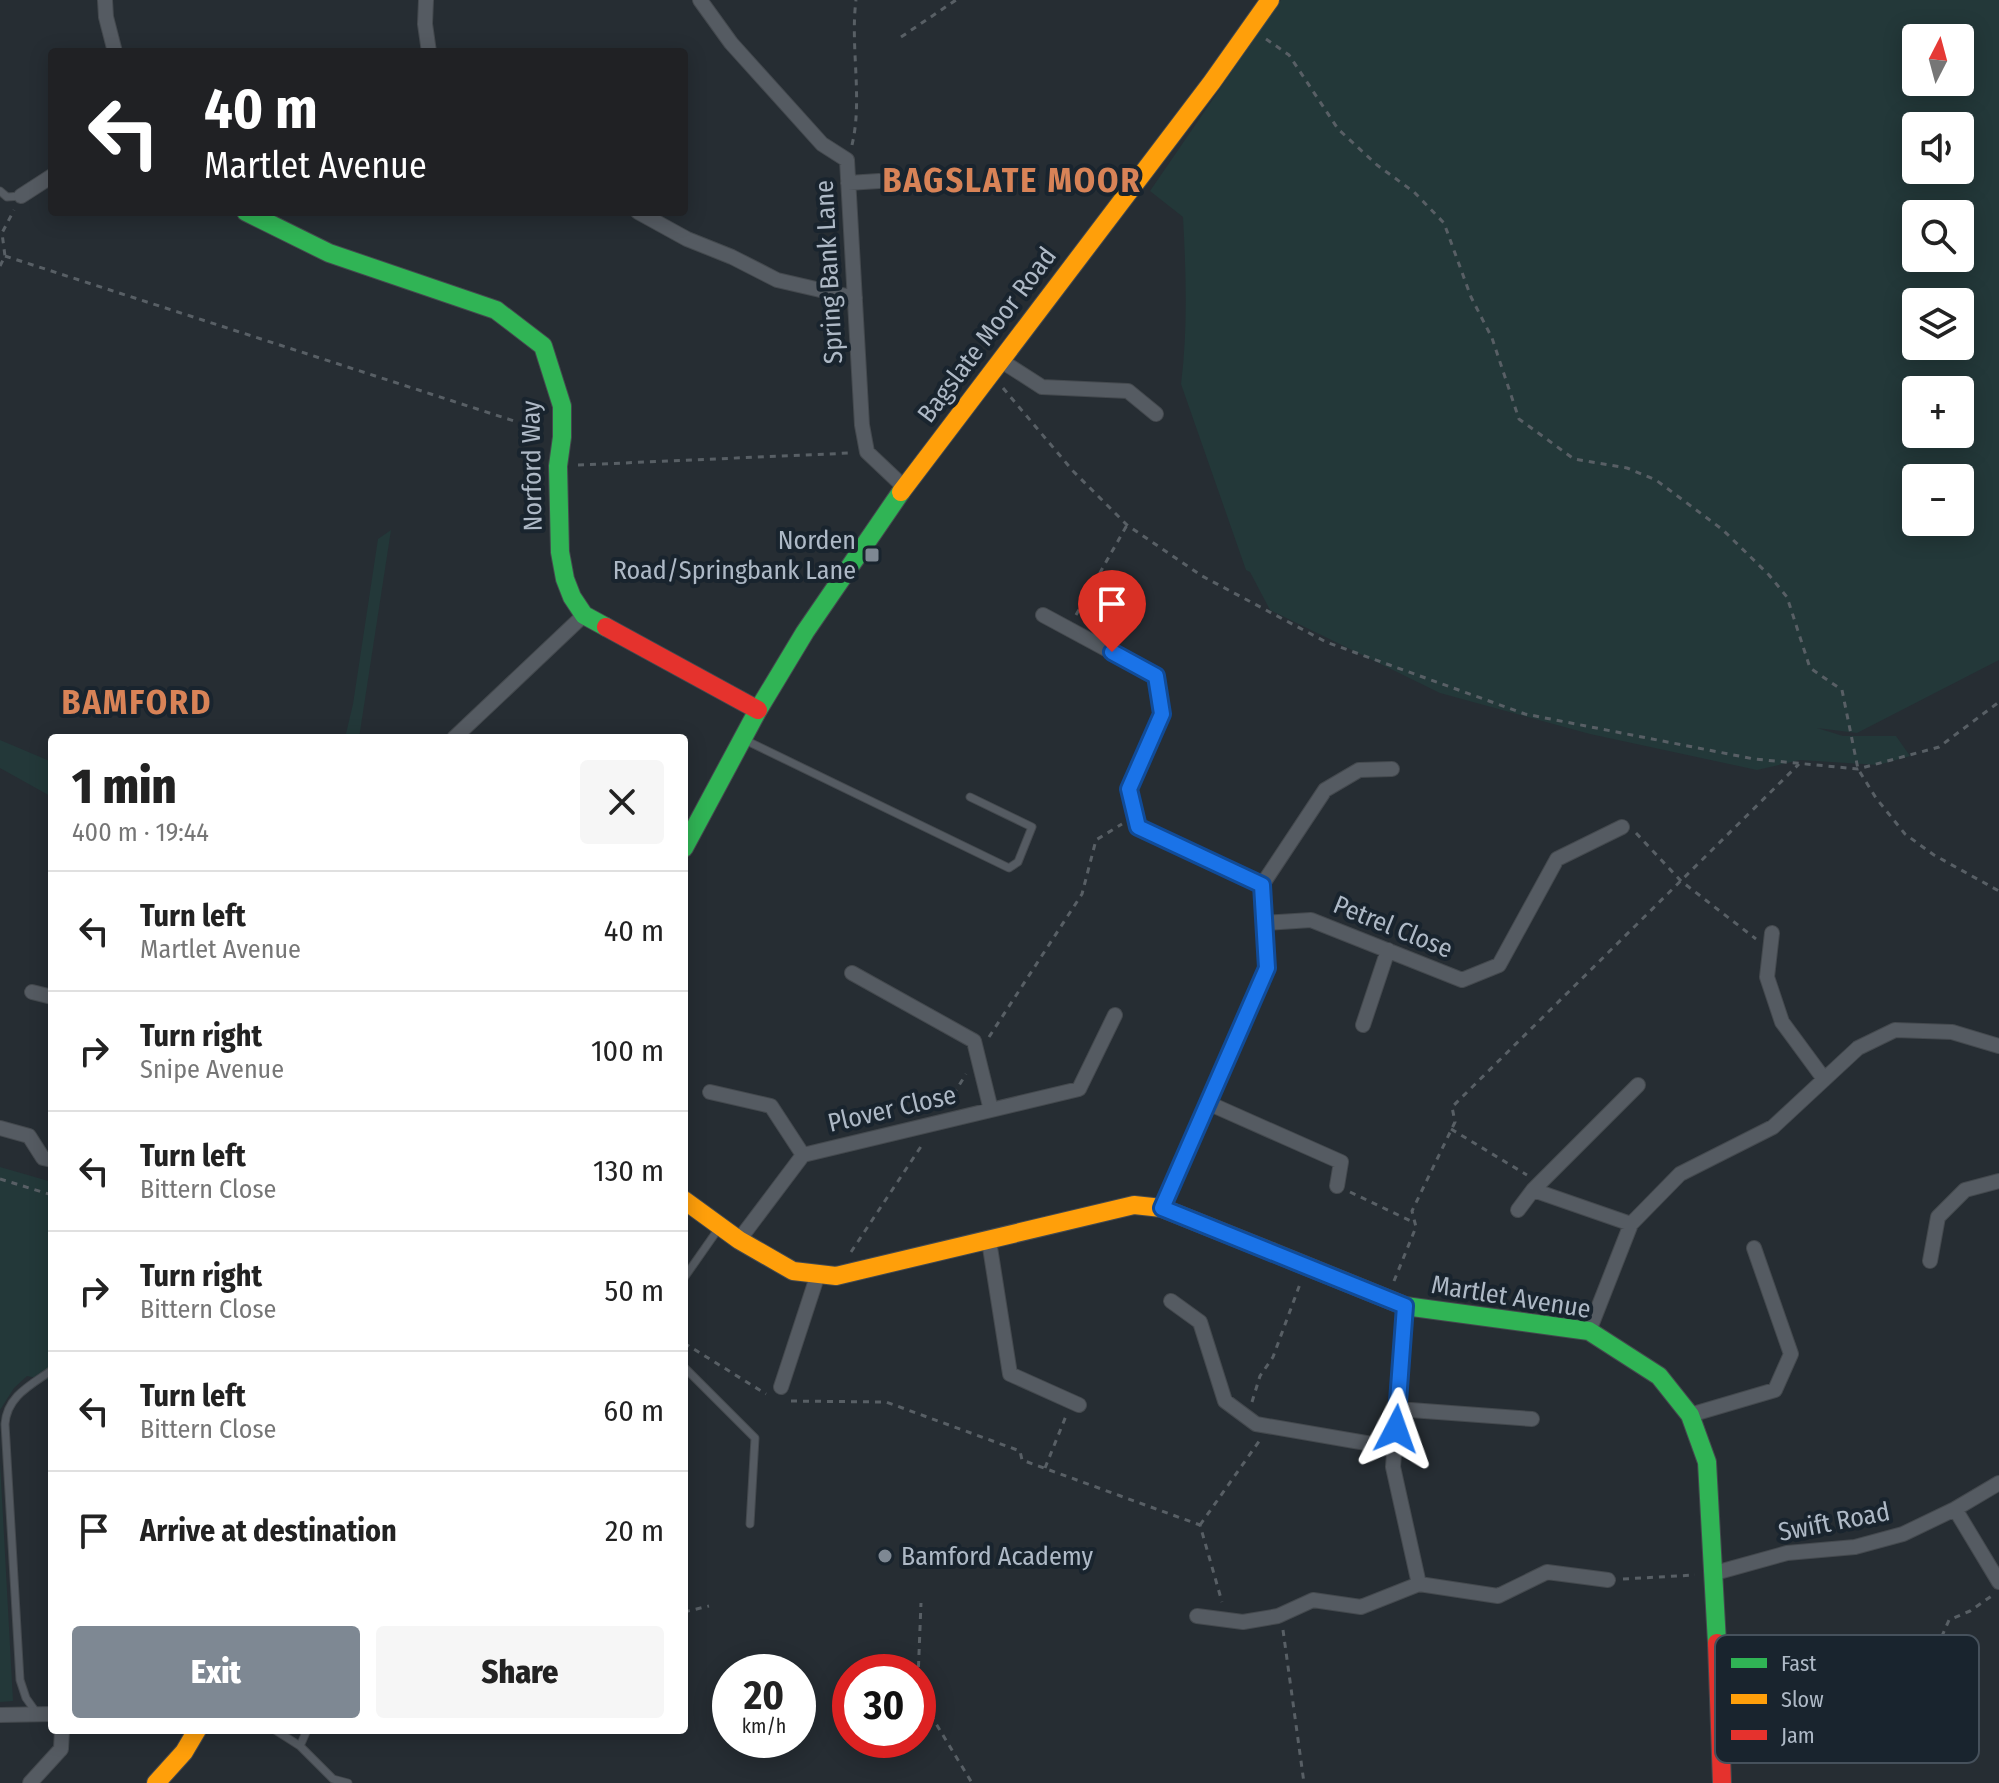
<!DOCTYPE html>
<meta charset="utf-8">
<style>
body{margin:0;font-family:"Fira Sans Condensed",sans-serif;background:#f6f6f6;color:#222;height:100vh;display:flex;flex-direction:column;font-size:30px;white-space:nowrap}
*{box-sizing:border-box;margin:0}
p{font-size:26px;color:#767676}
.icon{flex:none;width:44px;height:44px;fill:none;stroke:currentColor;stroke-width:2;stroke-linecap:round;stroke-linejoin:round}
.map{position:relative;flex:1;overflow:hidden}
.panel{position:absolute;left:48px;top:734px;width:640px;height:1000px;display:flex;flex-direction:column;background:#fff;border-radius:8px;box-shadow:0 4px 20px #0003}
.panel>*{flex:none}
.guide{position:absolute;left:48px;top:48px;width:640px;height:168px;border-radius:8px;box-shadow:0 4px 20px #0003;background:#202124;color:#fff;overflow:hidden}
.needle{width:52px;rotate:6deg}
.tools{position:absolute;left:1902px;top:24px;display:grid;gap:16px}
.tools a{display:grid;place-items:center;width:72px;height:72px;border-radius:8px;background:#fff;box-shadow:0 4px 20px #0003;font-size:40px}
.speed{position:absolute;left:712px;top:1654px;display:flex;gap:16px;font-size:40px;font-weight:700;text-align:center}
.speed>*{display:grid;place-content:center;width:104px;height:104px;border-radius:50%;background:#fff;box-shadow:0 4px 20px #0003;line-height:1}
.speed small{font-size:20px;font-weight:400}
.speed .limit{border:12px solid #d22;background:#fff;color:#111}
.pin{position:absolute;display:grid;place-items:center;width:68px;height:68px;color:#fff;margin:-82px -34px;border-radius:50% 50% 50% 0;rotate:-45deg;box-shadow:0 0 8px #0007}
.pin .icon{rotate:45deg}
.me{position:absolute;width:88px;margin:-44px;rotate:4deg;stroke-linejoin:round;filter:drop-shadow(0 0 6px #0008)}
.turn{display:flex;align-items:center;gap:28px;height:168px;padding:0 24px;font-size:36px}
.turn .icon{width:104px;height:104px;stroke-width:2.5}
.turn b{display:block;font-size:56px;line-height:68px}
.round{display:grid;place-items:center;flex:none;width:84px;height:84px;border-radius:8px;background:#f6f6f6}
.headline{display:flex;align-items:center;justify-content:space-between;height:136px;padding:0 24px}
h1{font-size:48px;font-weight:800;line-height:60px}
.action{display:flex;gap:16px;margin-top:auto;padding:16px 24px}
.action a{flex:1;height:92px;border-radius:8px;background:#7e8893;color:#fff;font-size:32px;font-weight:800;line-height:92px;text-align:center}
.action a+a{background:#f6f6f6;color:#222}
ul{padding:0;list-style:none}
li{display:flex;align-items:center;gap:24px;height:120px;padding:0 24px;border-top:2px solid #e0e0e0}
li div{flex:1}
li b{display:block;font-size:30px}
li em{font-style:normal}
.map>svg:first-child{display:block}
</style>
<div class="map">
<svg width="1999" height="1783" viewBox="0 0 1999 1783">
<rect width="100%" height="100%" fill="#262d33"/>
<path fill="#233839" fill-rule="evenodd" d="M1281,0H1999V660L1857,733L1817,728L1843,736H1896L1910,756L1878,765L1800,760L1757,770L1590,734L1440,693L1270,610L1250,572L1246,570L1181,384C1188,329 1186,272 1183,217L1150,191ZM1916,38H1960V82H1916ZM1916,126H1960V170H1916ZM1916,214H1960V258H1916ZM1916,302H1960V346H1916ZM1916,390H1960V434H1916ZM1916,478H1960V522H1916Z
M391,530L359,738H345L353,704L378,539Z
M0,740L52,762V797L0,768Z
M0,1167L52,1182V1381L27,1376L14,1388L0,1410Z
M0,1462L13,1701L0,1702Z"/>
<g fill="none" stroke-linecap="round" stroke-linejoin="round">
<g stroke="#44494e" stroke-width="9">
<path id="lane" d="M0,191L7,197L21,196
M745,740L1009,868L1018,862L1032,827L970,797
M684,1278L719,1228
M684,1367L755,1438L750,1524
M36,1712L26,1698L20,1680L5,1424C7,1396 31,1385 52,1370
M275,1730L300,1746L333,1779L348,1783
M300,1746L307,1730"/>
</g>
<g stroke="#44494e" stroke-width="16">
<path id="street" d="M105,0L106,17L115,52
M426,0L425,24L429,52
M700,0L731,43L822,144L847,160L862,425L867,452L904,487
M848,183L879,181
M21,196L52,176
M638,212L687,239L732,257L777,280L855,298
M1000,360L1042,387L1128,391L1156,414
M1043,615L1156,676L1162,714L1129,789L1138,827L1262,885
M454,738L584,615
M1262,885L1325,790L1359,770L1392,769
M1264,923L1311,920L1462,980L1499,965L1557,859L1622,827
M1772,933L1767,977L1782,1022L1824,1079
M852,973L974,1041L991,1110
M32,992L52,997
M1363,1025L1388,950
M710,1092L771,1106L803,1155L1079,1089L1115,1015
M1208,1103L1341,1162L1337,1186
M0,1128L29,1136L43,1158L52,1160
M1162,1208L1267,968L1262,885
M1518,1210L1533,1190
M1631,1224L1533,1190L1638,1085
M739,1240L803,1155
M989,1241L1010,1374L1079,1405
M1930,1261L1938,1217L1965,1190L1999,1181
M1171,1301L1200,1322L1225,1401L1256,1424L1395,1448
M1405,1306L1393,1467L1419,1584
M1589,1331L1631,1224L1680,1174L1773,1127L1858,1048L1895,1030L1952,1032L1999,1046
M781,1387L818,1274
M1397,1409L1532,1419
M1690,1415L1775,1390L1791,1354L1754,1248
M1955,1509L1999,1582
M1715,1573L1787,1553L1855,1547L1903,1534L1955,1509L1999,1483
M1197,1616L1243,1622L1278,1616L1313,1600L1361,1607L1419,1584L1498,1596L1547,1572L1608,1580
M0,1715L52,1714
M30,1783L61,1749L62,1730"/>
</g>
<g stroke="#44494e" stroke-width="20">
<path id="fast" d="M246,212L329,253L496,310L543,346L562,406V437L558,466L560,552L565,579L572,597L584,615L606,627
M684,848L758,710L805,632L901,492
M1272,1252L1405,1306L1589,1331L1659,1376L1690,1415L1707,1462L1717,1643"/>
</g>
<g stroke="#44494e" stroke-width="20">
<path id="slow" d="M901,492L1212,82L1270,0
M684,1200L739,1240L793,1271L836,1276L1134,1205L1162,1208L1272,1252
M156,1783L184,1752L197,1730"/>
</g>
<g stroke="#44494e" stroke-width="20">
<path id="jam" d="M606,627L758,710
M1717,1643L1722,1783"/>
</g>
<path stroke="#585f65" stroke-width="3" stroke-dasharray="6 6" stroke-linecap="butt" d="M901,37L956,0
M1266,39L1289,55L1338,129L1377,165L1414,192L1444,223L1471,297L1492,338L1519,419L1574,459L1627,468L1656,480L1723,530L1769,575L1787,597L1810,668L1842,690L1858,769L1876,798L1905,834L1934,855L1999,891
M852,145C863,99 850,47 856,0
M5,256L542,430
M0,266L5,256L2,233L14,210
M1003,388L1073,471L1127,525L1202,576L1326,642L1525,714L1754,759L1858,769L1939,747L1999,702
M578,465L850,453
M1076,615L1127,525
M1636,833L1681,881L1756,939
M989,1037L1082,894L1096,840L1122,824
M947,1105L966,1074
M1451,1129L1527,1175
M0,1179L52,1195
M1350,1192L1415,1223
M851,1252L924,1142
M1394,1281L1416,1227L1412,1211L1455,1122L1452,1107L1799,764
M684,1343L766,1394
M791,1401L886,1402L1020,1451L1022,1460L1200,1525L1222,1602
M1252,1402L1260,1376L1273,1357L1300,1284
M1045,1468L1066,1416
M1200,1525L1260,1440
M1623,1579L1695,1575
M684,1612L709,1606
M1283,1630L1304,1783
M1736,1643L1777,1644L1776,1660C1824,1662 1886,1678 1931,1661L1949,1620L1970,1611L1993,1595
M918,1679L921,1603
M918,1694L972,1783"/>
<use href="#lane" stroke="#555b62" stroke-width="7"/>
<use href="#street" stroke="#555b62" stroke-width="14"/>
<use href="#fast" stroke="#30b455" stroke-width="18"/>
<use href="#slow" stroke="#ff9f0a" stroke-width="18"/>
<use href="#jam" stroke="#e5322d" stroke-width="18"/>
</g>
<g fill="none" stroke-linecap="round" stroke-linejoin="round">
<g stroke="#114b97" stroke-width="20">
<path id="route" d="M1112,652L1156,676L1162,714L1129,789L1138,827L1262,885L1267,968L1162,1208L1405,1306L1396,1429"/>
</g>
<use href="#route" stroke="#1a73e8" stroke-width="14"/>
</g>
<g fill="#7e8893" stroke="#19242e" stroke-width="3">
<rect x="864" y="547" width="16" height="16" rx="4"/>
<circle cx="885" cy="1556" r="8"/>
</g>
<g text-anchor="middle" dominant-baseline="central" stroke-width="8" stroke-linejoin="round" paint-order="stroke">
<g font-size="26" fill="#aeb9c6" stroke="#19242e">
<text transform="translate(829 272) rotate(-93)">Spring Bank Lane</text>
<text transform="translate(987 335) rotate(-53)">Bagslate Moor Road</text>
<text transform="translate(532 466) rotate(-91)">Norford Way</text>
<text transform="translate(1393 927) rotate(22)">Petrel Close</text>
<text transform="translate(892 1109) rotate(-13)">Plover Close</text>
<text transform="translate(1511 1297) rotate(9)">Martlet Avenue</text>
<text transform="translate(1834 1522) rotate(-11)">Swift Road</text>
</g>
<g font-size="26" fill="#aeb9c6" stroke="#19242e" text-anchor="end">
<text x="856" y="540">Norden<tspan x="856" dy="30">Road/Springbank Lane</tspan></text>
<text x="901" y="1556" text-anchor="start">Bamford Academy</text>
</g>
<g font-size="34" font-weight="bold" letter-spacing="2" fill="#d88357" stroke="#19242e">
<text x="1012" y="180">BAGSLATE MOOR</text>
<text x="137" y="702">BAMFORD</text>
</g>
</g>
<rect x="1715" y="1635" width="264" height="128" rx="12" fill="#19242e" stroke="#46515c" stroke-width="2"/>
<rect x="1731" y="1658" width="36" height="10" fill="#30b455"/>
<rect x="1731" y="1694" width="36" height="10" fill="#ff9f0a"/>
<rect x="1731" y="1730" width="36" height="10" fill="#e5322d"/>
<g font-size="22" fill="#aeb9c6">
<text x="1781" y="1671">Fast</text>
<text x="1781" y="1707">Slow</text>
<text x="1781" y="1743">Jam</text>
</g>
</svg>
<div class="tools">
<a><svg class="needle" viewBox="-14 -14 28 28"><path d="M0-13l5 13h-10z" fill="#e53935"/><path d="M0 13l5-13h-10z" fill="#767676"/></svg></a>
<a><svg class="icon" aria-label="sound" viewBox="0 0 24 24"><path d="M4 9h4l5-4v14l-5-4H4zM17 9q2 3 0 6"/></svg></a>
<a><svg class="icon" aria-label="search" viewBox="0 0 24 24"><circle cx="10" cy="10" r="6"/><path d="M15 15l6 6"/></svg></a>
<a><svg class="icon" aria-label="layers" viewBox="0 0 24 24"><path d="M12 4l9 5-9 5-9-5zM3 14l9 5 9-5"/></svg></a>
<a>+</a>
<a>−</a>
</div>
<div class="speed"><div>20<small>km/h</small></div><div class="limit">30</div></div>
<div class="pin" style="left:1112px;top:652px;background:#d93025"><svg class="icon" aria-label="arrive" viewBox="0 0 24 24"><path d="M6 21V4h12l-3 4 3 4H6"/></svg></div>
<svg class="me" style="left:1396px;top:1429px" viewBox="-20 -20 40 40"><path d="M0-17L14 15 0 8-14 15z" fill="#1a73e8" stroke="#fff" stroke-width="4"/></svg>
<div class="guide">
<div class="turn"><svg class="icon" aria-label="left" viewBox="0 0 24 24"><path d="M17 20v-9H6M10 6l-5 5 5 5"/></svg><div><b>40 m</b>Martlet Avenue</div></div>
</div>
<section class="panel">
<div class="headline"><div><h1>1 min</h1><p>400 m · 19:44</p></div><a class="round"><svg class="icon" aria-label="close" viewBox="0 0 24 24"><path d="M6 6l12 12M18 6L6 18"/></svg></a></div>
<ul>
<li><svg class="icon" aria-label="left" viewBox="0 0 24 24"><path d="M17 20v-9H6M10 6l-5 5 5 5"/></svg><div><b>Turn left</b><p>Martlet Avenue</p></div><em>40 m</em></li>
<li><svg class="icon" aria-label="right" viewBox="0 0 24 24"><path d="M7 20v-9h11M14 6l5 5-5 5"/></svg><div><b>Turn right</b><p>Snipe Avenue</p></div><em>100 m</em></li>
<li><svg class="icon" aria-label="left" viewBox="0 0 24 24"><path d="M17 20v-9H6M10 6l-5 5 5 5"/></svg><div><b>Turn left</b><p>Bittern Close</p></div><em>130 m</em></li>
<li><svg class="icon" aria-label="right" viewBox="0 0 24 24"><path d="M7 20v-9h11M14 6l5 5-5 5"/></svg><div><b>Turn right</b><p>Bittern Close</p></div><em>50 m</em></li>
<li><svg class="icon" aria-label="left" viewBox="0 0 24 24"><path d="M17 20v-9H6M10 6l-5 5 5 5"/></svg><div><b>Turn left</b><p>Bittern Close</p></div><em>60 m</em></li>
<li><svg class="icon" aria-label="arrive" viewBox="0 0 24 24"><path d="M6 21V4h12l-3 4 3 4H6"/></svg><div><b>Arrive at destination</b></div><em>20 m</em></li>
</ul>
<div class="action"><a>Exit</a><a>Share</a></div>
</section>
</div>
